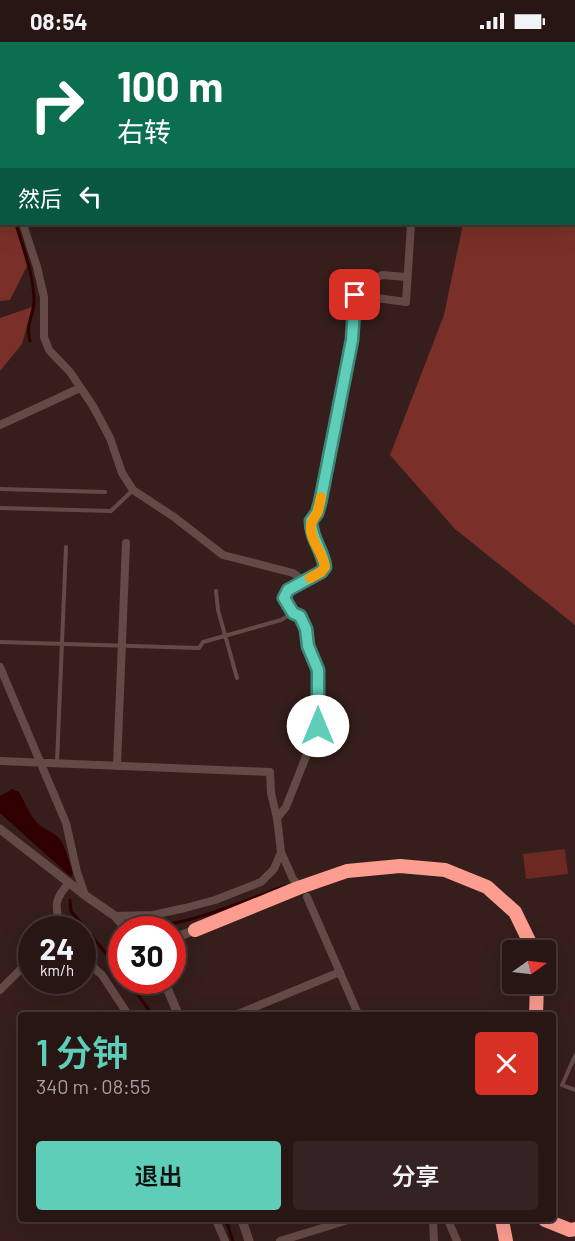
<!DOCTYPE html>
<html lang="zh">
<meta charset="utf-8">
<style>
body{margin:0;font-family:Barlow,"Noto Sans SC",sans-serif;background:#342322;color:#f1f3f6;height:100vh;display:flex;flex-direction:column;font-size:22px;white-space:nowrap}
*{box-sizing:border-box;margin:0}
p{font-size:20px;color:#a59fa0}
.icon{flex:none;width:33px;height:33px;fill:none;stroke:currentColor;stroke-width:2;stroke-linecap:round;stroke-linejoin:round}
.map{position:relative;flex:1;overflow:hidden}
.side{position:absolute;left:18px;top:970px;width:538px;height:210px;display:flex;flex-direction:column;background:#281614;border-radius:6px;box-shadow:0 6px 24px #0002,0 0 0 2px #443534}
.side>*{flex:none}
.hud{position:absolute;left:0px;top:0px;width:576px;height:183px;box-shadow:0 6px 24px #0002,0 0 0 2px #443534;background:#0b6e4f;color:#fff;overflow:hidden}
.needle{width:39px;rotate:76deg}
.tools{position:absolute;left:502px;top:898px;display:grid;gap:12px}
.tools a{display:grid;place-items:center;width:54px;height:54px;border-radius:6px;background:#281614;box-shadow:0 6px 24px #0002,0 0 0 2px #443534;font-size:30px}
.speed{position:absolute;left:18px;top:874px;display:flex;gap:12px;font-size:30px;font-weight:700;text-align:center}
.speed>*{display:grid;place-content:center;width:78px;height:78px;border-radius:50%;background:#281614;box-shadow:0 6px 24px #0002,0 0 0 2px #443534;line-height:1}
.speed small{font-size:15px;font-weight:400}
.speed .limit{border:9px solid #d22;background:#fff;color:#111}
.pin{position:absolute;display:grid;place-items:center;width:51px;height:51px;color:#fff;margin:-26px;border-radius:12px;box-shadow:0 3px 9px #0006}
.me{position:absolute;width:66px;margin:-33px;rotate:0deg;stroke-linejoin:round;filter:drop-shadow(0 0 4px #0008)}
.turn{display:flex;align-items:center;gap:21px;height:126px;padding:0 18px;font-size:27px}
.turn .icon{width:78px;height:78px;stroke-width:2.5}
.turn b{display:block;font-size:42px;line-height:51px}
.then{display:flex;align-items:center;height:57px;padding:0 18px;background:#0003;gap:12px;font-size:22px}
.round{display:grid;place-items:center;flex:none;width:63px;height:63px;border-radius:6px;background:#342322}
.headline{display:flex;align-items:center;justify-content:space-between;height:102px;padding:0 18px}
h1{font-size:36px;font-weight:600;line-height:45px;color:#5eceb8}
.button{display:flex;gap:12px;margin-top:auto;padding:12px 18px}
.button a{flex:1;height:69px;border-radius:6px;background:#5eceb8;color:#111;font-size:24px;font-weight:600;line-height:69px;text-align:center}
.button a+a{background:#342322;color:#f1f3f6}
.status{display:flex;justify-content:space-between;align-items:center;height:42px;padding:0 30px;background:#281614;direction:ltr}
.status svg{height:16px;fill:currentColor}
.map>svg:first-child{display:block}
</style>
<div class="status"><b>08:54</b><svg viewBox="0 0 49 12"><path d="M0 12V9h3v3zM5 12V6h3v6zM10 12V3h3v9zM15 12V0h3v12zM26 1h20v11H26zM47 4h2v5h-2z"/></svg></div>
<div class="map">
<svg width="575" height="1199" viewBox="0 0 575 1199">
<rect width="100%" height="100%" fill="#351e1b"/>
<path fill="#6c2922" d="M565,807L568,832L526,837L523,812Z"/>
<path fill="#7a3028" d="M418,0H575V583L455,487L390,413L444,273L463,182H574V2Z
M0,146L2,182H15L27,224L10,258L0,259Z
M32,265L22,302L0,329V276Z"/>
<path fill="#300000" d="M12,747L19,750C26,762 30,776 42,785C49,790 57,792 61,799C67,808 69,821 73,831L71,835L0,771V754Z"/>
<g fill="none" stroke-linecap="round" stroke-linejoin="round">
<path stroke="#300000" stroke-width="3" d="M19,2L20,0
M16,182C23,206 33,230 34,256C35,272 25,282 30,299
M70,858L71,869L122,931
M134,884C177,889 243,859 285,844
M128,939L153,974
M226,1178L233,1199"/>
<path stroke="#644a46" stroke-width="4" d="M0,447L105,450
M0,466L111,469L133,448
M216,549L218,568L237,636
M0,600L199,606L203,600L281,578L293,571
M57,720L66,505
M575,1014L562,1043L575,1048"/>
<path stroke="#644a46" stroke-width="8" d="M392,0V2
M44,2L45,0
M23,182L37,225L44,255V295L49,308L70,330L93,364L110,396L122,431L133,448L174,475L223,513L293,531L304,539L322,530L325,525C323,508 310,497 311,479L317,471L319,461L352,298L355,253L406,260L411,182
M355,253V239H370L382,233L407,235
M0,383L80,346
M0,625L66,781L77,830L85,853
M0,719L270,730L271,751L277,776L281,810L274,827L261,840L215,858L185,866L153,873L115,874
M117,724L126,501
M277,776L286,765L318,684V629L308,604L306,587L300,574L293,571L284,556L288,548L304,539
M281,810L293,837L298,843
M307,855L359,974
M61,888C56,866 52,859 69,841
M82,915L102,933L129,974
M0,948L32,916
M233,974L340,930
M216,1178L225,1199
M433,1178L434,1199
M448,1178L457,1199
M280,1199L348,1178"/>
<path stroke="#644a46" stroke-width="9" d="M0,787L86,854L115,874L127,888
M172,897L195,888
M164,939L179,974
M242,1178L249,1199"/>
<path stroke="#fd9d90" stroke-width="14" d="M195,888L298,846L347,829L400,824L445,828L487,845L515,870L534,909
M536,974L537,942
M502,1178L506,1199
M545,1178L570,1188L575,1187"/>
</g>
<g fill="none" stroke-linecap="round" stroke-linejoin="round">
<g stroke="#3d8678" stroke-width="15">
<path id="route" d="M318,684V628L308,604L306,587L300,574L293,571L284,556L288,548L321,530L325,525C323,508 311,497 311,479L317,471L320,461L352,298L355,253"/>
</g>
<use href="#route" stroke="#5eceb8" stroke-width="10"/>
<path stroke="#f59e0b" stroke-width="10" d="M310,536L321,530L325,525C323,510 309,498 311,483C312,477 316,474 318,469C319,465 320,459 321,455"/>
</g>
</svg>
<div class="tools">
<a><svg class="needle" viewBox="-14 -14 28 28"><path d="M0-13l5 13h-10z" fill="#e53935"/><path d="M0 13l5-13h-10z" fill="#a59fa0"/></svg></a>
</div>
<div class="speed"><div>24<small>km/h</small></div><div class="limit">30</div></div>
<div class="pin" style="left:355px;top:253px;background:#d93025"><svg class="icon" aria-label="arrive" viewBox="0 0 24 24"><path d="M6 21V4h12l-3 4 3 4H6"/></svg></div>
<svg class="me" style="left:318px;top:684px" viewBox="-20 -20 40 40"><circle r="19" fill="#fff"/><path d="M0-13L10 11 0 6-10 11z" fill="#5eceb8"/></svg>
<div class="hud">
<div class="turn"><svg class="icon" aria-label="right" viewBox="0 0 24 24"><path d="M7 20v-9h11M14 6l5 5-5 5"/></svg><div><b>100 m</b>右转</div></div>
<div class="then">然后<svg class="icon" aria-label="left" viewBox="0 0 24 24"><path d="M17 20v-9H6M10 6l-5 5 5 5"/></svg></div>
</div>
<section class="side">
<div class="headline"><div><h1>1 分钟</h1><p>340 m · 08:55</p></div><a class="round" style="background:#d93025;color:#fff"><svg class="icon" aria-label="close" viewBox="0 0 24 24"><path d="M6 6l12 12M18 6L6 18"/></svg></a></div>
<div class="button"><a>退出</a><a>分享</a></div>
</section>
</div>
